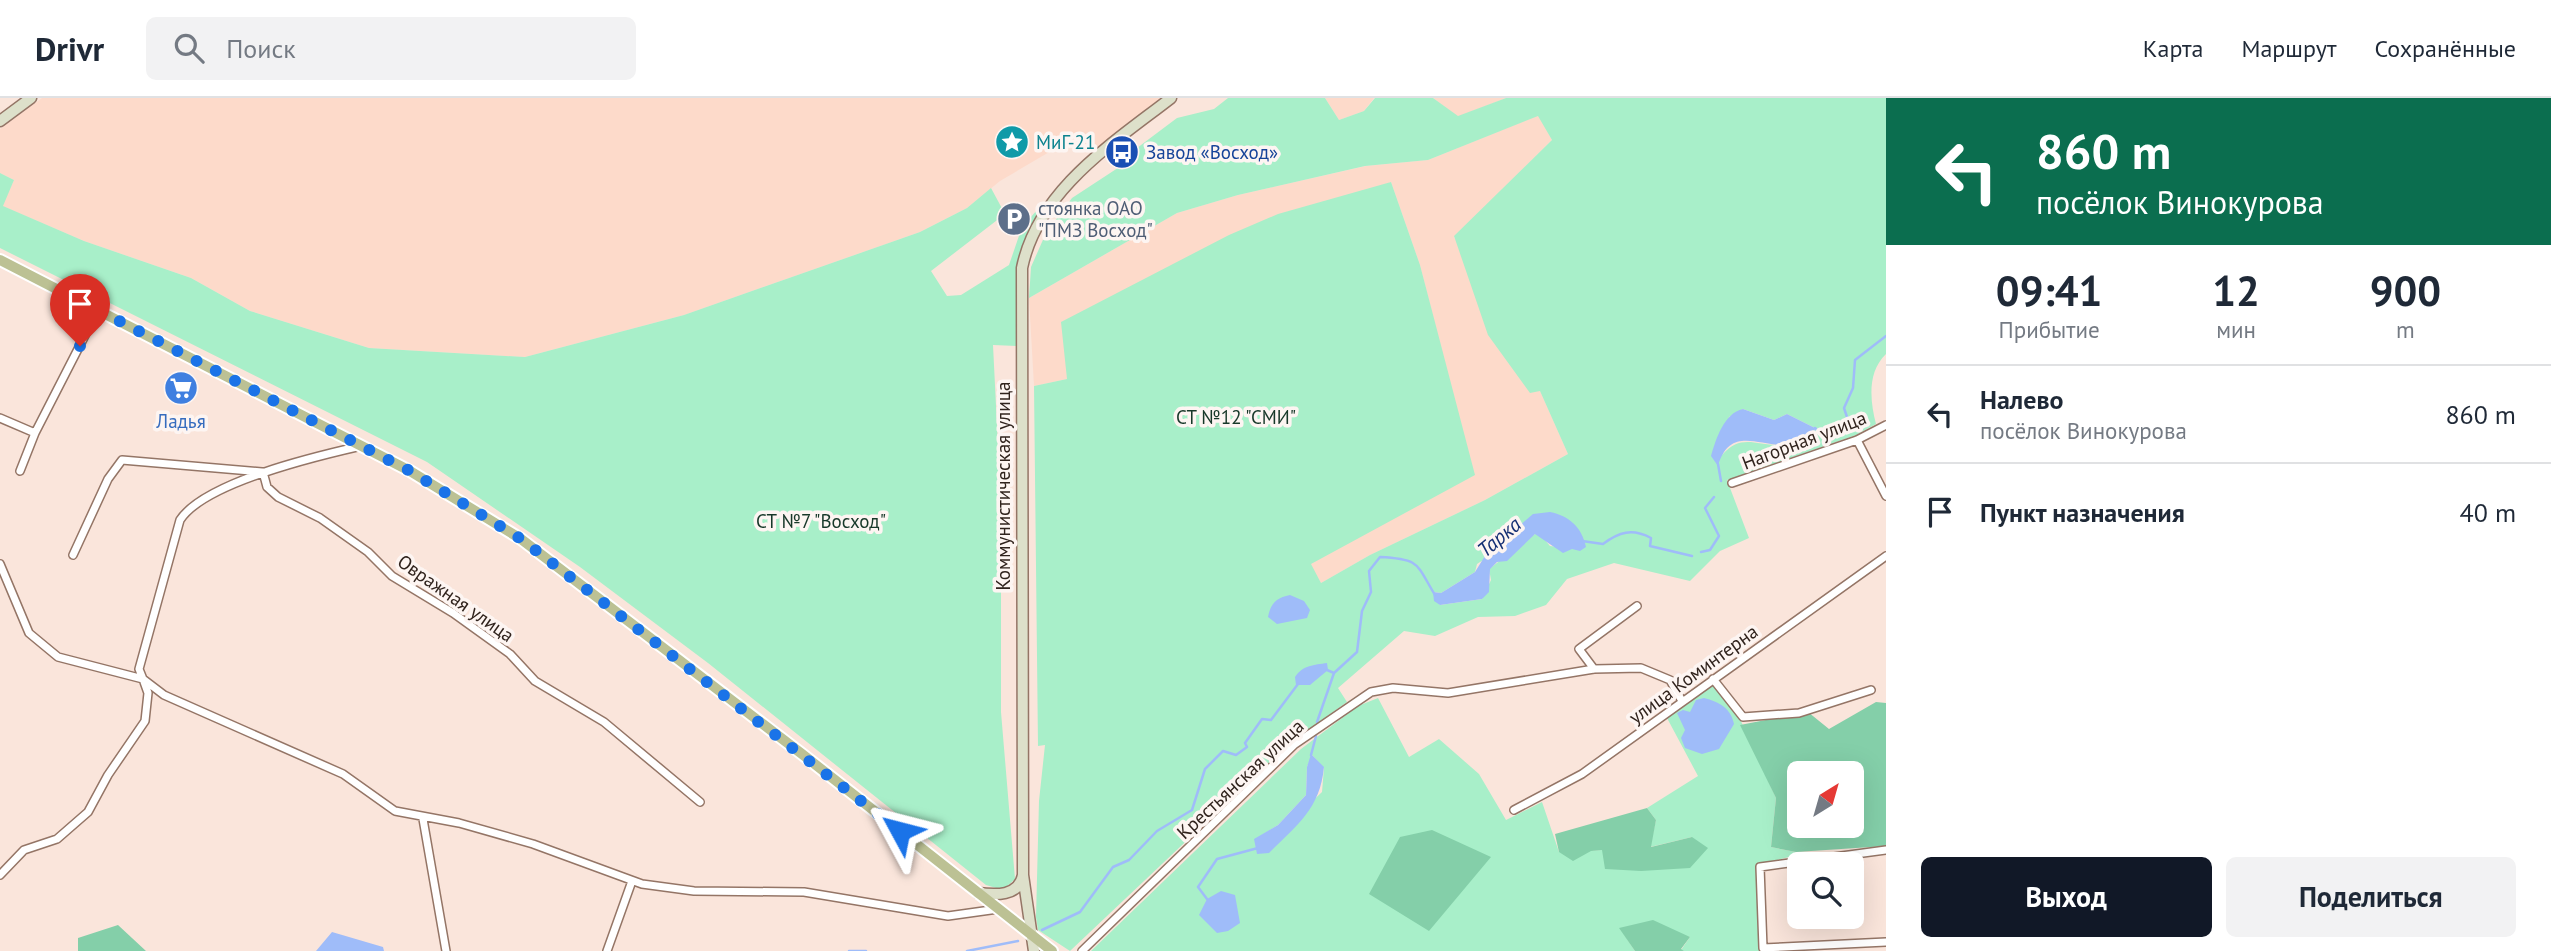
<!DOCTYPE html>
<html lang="ru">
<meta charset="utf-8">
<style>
body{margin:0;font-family:"PT Sans",sans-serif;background:#f2f2f3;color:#1f2937;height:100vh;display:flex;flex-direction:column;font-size:26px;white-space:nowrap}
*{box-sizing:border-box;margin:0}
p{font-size:23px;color:#747a83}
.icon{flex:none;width:38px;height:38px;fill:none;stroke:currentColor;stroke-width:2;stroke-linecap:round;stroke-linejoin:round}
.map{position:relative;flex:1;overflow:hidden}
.side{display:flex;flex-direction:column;background:#fff;width:665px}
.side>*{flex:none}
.banner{background:#0b6e4f;color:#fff;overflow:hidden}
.needle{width:46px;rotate:37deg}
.controls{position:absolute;left:1787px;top:663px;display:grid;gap:14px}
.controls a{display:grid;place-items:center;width:77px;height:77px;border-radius:10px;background:#fff;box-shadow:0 7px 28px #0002;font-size:35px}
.pin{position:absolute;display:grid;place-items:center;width:60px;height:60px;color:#fff;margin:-72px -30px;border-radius:50% 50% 50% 0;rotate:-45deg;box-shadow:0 0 7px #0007}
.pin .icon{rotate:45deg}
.me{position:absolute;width:77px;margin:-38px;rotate:308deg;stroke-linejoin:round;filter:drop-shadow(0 0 5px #0008)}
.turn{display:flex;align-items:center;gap:24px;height:147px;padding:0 35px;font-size:32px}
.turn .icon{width:91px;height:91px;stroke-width:2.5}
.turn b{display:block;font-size:49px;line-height:60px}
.eta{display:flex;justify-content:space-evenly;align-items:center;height:119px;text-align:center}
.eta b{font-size:42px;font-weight:700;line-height:49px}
.action{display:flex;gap:14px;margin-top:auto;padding:14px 35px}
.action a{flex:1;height:80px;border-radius:10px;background:#111827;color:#fff;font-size:28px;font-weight:700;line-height:80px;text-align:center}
.action a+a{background:#f2f2f3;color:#1f2937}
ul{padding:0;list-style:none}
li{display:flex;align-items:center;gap:21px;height:98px;padding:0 35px;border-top:2px solid #e0e1e3}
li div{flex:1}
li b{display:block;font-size:26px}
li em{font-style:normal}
header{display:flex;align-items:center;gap:42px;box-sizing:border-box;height:98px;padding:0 35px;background:#fff;border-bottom:2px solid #e0e1e3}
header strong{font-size:33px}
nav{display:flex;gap:38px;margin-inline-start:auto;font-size:24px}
.search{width:490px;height:63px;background:#f2f2f3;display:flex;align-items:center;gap:18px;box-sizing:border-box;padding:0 24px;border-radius:10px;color:#747a83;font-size:26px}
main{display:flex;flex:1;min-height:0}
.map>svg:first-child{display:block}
</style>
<header>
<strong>Drivr</strong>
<div class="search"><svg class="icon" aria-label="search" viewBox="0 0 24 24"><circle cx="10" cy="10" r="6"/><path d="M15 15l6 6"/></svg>Поиск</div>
<nav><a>Карта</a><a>Маршрут</a><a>Сохранённые</a></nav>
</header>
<main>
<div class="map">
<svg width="1886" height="853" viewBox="0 0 1886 853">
<rect width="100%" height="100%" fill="#fae5db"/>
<path fill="#fddaca" d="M42,0H1164L1098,50L1086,46L1081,40L1068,43L1000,83L967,110L920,134L684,217L525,259L369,250L250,213L191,180L84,143L2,108L14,82L0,75V31Z
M1325,0H1374L1364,13L1339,22Z
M1433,0H1506L1458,19Z
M1539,17L1552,42L1454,139L1540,293L1568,356L1485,402L1370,457L1321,485L1310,466L1364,435L1444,262L1420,167L1391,84L1065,236L1067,281L1034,288L1029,200L1177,115L1238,97L1366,68L1428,62Z"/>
<path fill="#a8efc9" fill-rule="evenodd" d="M1228,0H1325L1339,22L1364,13L1375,0H1433L1458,18L1506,0H1886V256C1867,274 1870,303 1876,326L1856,337L1727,382L1749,440L1720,453L1690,483L1614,465L1567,481L1546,507L1515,518L1478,519L1435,538L1404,533L1338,590L1347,604L1291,644L1070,853L1038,832L1036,819L1039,703L1045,647L1038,648L1034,288L1067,281L1061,224L1229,137L1278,116L1391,84L1420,167L1475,377L1311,466L1321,485L1370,457L1485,402L1568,356L1540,293L1530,295L1488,237L1454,138L1552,42L1538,18L1428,62L1365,68L1238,97L1177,115L1029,200L1031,169L1046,135L1072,100L1130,62L1137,50L1177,20L1214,11ZM1743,311L1774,322L1787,316L1815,330L1810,339C1798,339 1788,348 1778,347C1754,347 1741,336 1722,357L1729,319ZM1518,429L1586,449L1572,451L1550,448L1540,436H1535L1489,471L1491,482L1482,501L1440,507L1433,494L1441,495L1475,474L1477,466L1506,447Z
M0,75L14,82L3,108L84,143L191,180L250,213L369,250L525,259L684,217L920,134L967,110L991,90L1005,116L931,173L947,198L961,197L1009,167L1022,129L1038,111L1041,113L1019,179L1017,248L993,247L1001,409V614L1015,781L1003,792L986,787L708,565L580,469L427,364L0,150Z
M1713,587L1740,621L1776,700L1771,749L1796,754L1789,759L1758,767L1760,853H1684L1681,852L1690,839L1620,830L1635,853H1091L1301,651L1358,608L1378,600L1409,659L1439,641L1479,676L1506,722L1542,704L1559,754L1602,752L1641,773L1692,739L1650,749L1656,722L1647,710L1698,678L1667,620ZM1312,657L1324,670L1322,694L1257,756L1259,739L1278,727L1306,697L1307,669Z"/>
<path fill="#84cfa9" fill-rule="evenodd" d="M1876,604L1886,605V748L1796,754L1771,749L1776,700L1740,627L1808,614L1829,631ZM1799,676H1852V728H1799Z
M1647,710L1656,722L1651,749L1692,739L1708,750L1690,770L1641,773L1605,771L1602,752L1591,753L1573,763L1559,754L1555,736Z
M1432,732L1491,759L1429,833L1369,796L1400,739Z
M1653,822L1690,839L1681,851L1684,853H1635L1619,830Z
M118,827L146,853H78V840Z"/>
<path fill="#9fbcf9" d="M1743,311L1774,322L1787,316L1815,330L1814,335L1810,339H1797L1788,347C1759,349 1730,327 1718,368L1711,358C1716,341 1724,315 1743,311Z
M1550,414C1569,418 1582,429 1586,449L1580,453L1572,451L1563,455L1535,436L1507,463L1497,464L1490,471L1489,494L1482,501L1440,507L1434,503L1433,494L1441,495L1475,474L1488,453L1506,447L1518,429L1533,416Z
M1290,497L1304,503L1310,512L1307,520L1277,526L1268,519C1271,505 1276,500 1290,497Z
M1327,565L1328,572L1310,587H1296L1295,579C1303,567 1314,567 1327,565Z
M1704,600C1719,604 1731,610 1734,626L1719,651L1702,656L1685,650L1681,640L1685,632L1677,615L1683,612L1690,614L1696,602Z
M1311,656L1324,669C1320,711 1297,727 1269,755L1257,756L1254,741L1278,727L1306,697L1307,669Z
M1221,793L1235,797L1240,825L1228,833L1217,835L1199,817L1207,801Z
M332,834L383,849L384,853H316Z"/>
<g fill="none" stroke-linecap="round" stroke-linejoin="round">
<path stroke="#9fbcf9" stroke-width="2.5" d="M1815,330L1826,341L1850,328L1844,310L1853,290L1855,262L1886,238
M1718,366L1721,383
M1582,443L1603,446C1619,434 1632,430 1651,440L1650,448L1692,458
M1701,454L1710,452L1719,438L1705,410L1714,399
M1327,572L1334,575L1357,554L1362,513L1371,494L1369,473L1380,459C1421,461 1416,466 1435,497
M1317,624L1334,575
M1311,657L1316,638
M1207,801L1198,789L1217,761L1258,750
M1042,832L1080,814L1113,769L1129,762L1157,733L1192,712L1205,671L1223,653L1236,657L1247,649L1245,645L1262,621L1271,622L1298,586
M849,853H866
M967,853L1018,843"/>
<g stroke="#947566" stroke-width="10">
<path id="street" d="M0,320L35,335
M1857,342L1886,398
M361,348C317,358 205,384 180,422L139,571L143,581L164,597L343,676L395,713L459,725L533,746L642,786L694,793L804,794L948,818L998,811
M20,373L35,335L98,212
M263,374L267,389L278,399L320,420L368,454L392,478L453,515L510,556L535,583L604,624L700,704
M1732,385L1857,342L1886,327
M73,457L108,381L122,362L262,374
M0,466L29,535L58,559L143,581L148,595L145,623L108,677L88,714L57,741L24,752L0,777
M1594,571L1579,551L1637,508
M1713,581L1743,619L1799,615L1871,592
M1514,712L1582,676L1886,458
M423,721L446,853
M1763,850L1760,769L1886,752
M1763,850L1886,844
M607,853L632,783
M1082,853L1295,646L1371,594L1393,590L1448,595L1594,571L1641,570L1670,582L1682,603"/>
</g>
<g stroke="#947566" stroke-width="13">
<path id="secondary" d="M0,23L31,0
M978,795C995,797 1019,799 1023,777
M1034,853L1023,777L1022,170C1038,92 1113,45 1171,0"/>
</g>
<g stroke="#fff" stroke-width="14">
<path id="primary" d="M0,162L410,373L521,441L802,656L1052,853"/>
</g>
<use href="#street" stroke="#fff" stroke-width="7"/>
<use href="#secondary" stroke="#dde0ca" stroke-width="10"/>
<use href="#primary" stroke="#bcc194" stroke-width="10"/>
</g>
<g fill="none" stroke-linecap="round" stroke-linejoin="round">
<path stroke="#1a73e8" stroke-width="12" stroke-dasharray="0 21.6" d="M80,248L98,212L410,373L521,441L900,733"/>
</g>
<defs>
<g id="sight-disc" transform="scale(1.75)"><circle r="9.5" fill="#0f9aa8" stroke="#fdf5f2"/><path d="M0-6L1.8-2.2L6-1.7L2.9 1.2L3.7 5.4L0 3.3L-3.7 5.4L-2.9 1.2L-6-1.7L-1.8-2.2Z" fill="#fff"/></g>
<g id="bus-disc" transform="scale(1.75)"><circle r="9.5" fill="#1a4fb4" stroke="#fdf5f2"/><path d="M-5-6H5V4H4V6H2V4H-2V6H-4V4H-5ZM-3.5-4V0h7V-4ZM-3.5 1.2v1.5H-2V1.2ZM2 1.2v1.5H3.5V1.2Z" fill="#fff"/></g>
<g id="parking-disc" transform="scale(1.75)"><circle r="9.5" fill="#5c6f8a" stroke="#fdf5f2"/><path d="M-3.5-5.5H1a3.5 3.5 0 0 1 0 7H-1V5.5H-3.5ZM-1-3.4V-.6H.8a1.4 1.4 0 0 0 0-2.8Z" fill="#fff"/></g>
<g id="supermarket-disc" transform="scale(1.75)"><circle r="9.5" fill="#3f7fe0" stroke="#fdf5f2"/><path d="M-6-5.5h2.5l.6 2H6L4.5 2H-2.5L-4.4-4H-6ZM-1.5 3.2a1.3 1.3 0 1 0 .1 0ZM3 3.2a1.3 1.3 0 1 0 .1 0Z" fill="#fff"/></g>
</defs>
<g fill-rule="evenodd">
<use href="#sight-disc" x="1012" y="44"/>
<use href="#bus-disc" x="1122" y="54"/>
<use href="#parking-disc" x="1014" y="121"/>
<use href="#supermarket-disc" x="181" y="290"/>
</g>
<g text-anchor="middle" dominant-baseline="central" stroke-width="7" stroke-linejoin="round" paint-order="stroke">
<g font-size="19" fill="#0d838f" stroke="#fdf5f2" text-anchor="start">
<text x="1036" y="44">МиГ-21</text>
</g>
<g font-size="19" fill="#164399" stroke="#fdf5f2" text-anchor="start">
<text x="1146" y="54">Завод «Восход»</text>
</g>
<g font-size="19" fill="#4e5e75" stroke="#fdf5f2" text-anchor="start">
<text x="1038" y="110">стоянка ОАО<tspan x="1038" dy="22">"ПМЗ Восход"</tspan></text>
</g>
<g font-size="19" fill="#173829" stroke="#fdf5f2">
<text x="1236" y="319">СТ №12 "СМИ"</text>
<text x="821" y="423">СТ №7 "Восход"</text>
</g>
<g font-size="19" fill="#366cbe" stroke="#fdf5f2">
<text x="181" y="323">Ладья</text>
</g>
<g font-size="19" fill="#30231d" stroke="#fdf5f2">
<text transform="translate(1804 342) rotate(-21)">Нагорная улица</text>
<text transform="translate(1003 388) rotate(-90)">Коммунистическая улица</text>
<text transform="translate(456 500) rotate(35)">Овражная улица</text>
<text transform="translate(1693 576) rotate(-36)">улица Коминтерна</text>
<text transform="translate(1240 681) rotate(-43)">Крестьянская улица</text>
</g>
<g font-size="21" font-style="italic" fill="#152f74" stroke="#fdf5f2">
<text transform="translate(1499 439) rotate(-40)">Тарка</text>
</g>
</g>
</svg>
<div class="controls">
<a><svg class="needle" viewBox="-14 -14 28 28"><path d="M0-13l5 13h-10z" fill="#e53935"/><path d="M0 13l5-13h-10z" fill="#747a83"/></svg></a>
<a><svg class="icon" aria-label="search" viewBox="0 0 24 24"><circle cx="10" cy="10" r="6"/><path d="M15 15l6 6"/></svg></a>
</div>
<div class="pin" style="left:80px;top:248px;background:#d93025"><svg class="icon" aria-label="arrive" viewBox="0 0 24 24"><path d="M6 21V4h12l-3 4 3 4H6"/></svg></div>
<svg class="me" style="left:900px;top:733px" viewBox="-20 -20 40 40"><path d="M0-17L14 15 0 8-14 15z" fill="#1a73e8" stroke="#fff" stroke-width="4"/></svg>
</div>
<section class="side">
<div class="banner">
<div class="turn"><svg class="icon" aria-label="left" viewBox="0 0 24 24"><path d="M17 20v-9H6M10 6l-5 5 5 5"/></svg><div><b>860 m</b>посёлок Винокурова</div></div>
</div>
<div class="eta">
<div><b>09:41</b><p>Прибытие</p></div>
<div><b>12</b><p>мин</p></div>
<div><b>900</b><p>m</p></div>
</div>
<ul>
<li><svg class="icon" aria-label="left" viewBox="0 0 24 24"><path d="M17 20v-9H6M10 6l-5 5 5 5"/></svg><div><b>Налево</b><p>посёлок Винокурова</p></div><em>860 m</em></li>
<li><svg class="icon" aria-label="arrive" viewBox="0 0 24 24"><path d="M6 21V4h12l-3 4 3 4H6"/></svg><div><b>Пункт назначения</b></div><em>40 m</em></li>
</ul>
<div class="action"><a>Выход</a><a>Поделиться</a></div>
</section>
</main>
